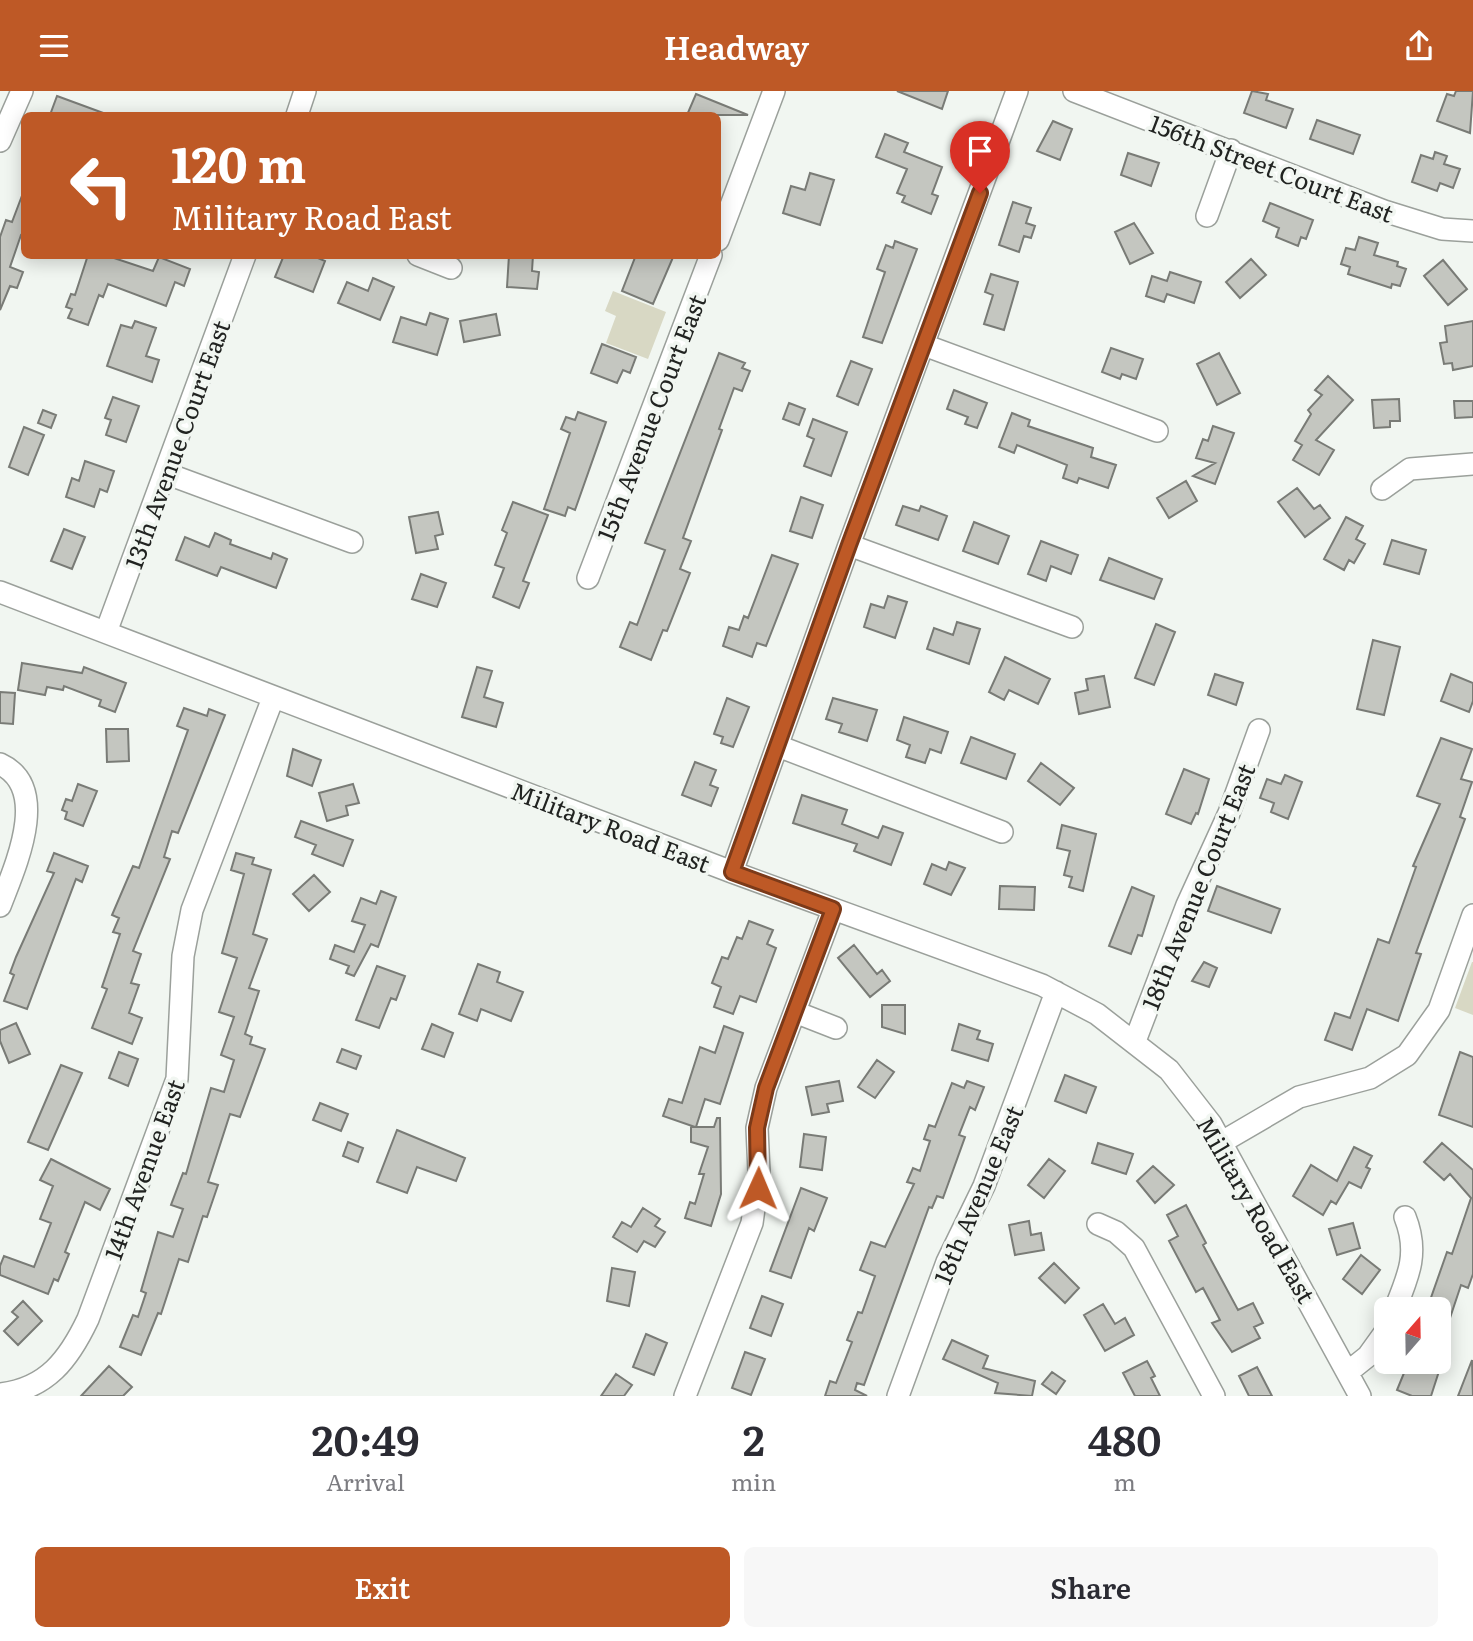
<!DOCTYPE html>
<style>
body{margin:0;font-family:Literata,serif;background:#f7f7f7;color:#2b2b33;height:100vh;display:flex;flex-direction:column;font-size:26px;white-space:nowrap}
*{box-sizing:border-box;margin:0}
p{font-size:23px;color:#7c7c81}
.icon{flex:none;width:38px;height:38px;fill:none;stroke:currentColor;stroke-width:2;stroke-linecap:round;stroke-linejoin:round}
.map{position:relative;height:1305px;overflow:hidden}
.panel{display:flex;flex-direction:column;background:#fff;flex:1}
.panel>*{flex:none}
.hud{position:absolute;left:21px;top:21px;width:700px;height:147px;border-radius:10px;box-shadow:0 4px 18px #0003;background:#be5926;color:#fff;overflow:hidden}
.needle{width:46px;rotate:20deg}
.fabs{position:absolute;left:1374px;top:1206px;display:grid;gap:14px}
.fabs a{display:grid;place-items:center;width:77px;height:77px;border-radius:10px;background:#fff;box-shadow:0 4px 18px #0003;font-size:35px}
.pin{position:absolute;display:grid;place-items:center;width:60px;height:60px;color:#fff;margin:-72px -30px;border-radius:50% 50% 50% 0;rotate:-45deg;box-shadow:0 0 7px #0007}
.pin .icon{rotate:45deg}
.me{position:absolute;width:77px;margin:-38px;rotate:1deg;stroke-linejoin:round;filter:drop-shadow(0 0 5px #0008)}
.turn{display:flex;align-items:center;gap:24px;height:147px;padding:0 35px;font-size:32px}
.turn .icon{width:91px;height:91px;stroke-width:2.5}
.turn b{display:block;font-size:49px;line-height:60px}
.eta{display:flex;justify-content:space-evenly;align-items:center;height:119px;text-align:center}
.eta b{font-size:42px;font-weight:600;line-height:49px}
.button{display:flex;gap:14px;margin-top:auto;padding:14px 35px}
.button a{flex:1;height:80px;border-radius:10px;background:#be5926;color:#fff;font-size:28px;font-weight:600;line-height:80px;text-align:center}
.button a+a{background:#f7f7f7;color:#2b2b33}
header{display:flex;justify-content:space-between;align-items:center;height:91px;padding:0 35px;background:#be5926;color:#fff;font-size:32px;font-weight:600}
.map>svg:first-child{display:block}
</style>
<header><svg class="icon" aria-label="menu" viewBox="0 0 24 24"><path d="M4 6h16M4 12h16M4 18h16"/></svg>Headway<svg class="icon" aria-label="share" viewBox="0 0 24 24"><path d="M12 15V3M7 8l5-5 5 5M5 13v7h14v-7"/></svg></header>
<div class="map">
<svg width="1473" height="1305" viewBox="0 0 1473 1305">
<rect width="100%" height="100%" fill="#f1f6f1"/>
<path fill="#d8d8c4" d="M613,200L666,221L648,268L606,252L616,225L605,220Z
M1472,871H1473V924L1455,917Z"/>
<path fill="#c4c6c0" stroke="#797b76" stroke-width="2" d="M897,0H948L942,18Z
M1252,0L1268,3L1266,9L1293,18L1286,37L1244,22Z
M1456,0H1473L1470,42L1437,30L1447,3L1454,5Z
M696,3L748,24H687Z
M57,5L106,23V24H50Z
M1317,29L1360,44L1353,63L1310,48Z
M1053,30L1072,38L1060,69L1037,60Z
M885,43L908,52L904,61L942,76L932,103L938,105L931,123L902,111L905,105L897,102L907,78L876,66Z
M1435,61L1447,65L1444,73L1460,78L1453,97L1440,92L1437,100L1412,91L1421,64L1433,68Z
M1128,62L1159,72L1151,95L1121,84Z
M810,82L834,89L820,134L783,122L791,95L805,99Z
M23,102L24,145L21,144L10,176L23,181L17,197L10,195L0,219V146L6,129L12,131Z
M1013,111L1031,117L1026,132L1035,135L1031,147L1024,145L1019,161L999,154Z
M1270,112L1313,129L1306,148L1301,146L1298,155L1276,146L1279,137L1263,130Z
M1134,132L1153,162L1130,173L1115,141Z
M1359,146L1378,152L1374,164L1398,171L1397,175L1406,178L1400,195L1392,193L1391,197L1348,183L1350,176L1341,173L1346,157L1355,159Z
M895,150L917,158L882,252L863,246L885,181L877,178L886,154L893,157Z
M88,164H105L153,180L159,166L190,178L184,195L175,191L166,215L108,193L103,206L99,204L88,234L68,227L72,218L66,216L71,203L75,204Z
M284,164H311L325,170L313,201L275,186Z
M509,164H533L532,180L539,181L537,198L507,196Z
M636,164H674L653,213L622,200Z
M1251,168L1266,184L1240,207L1226,191Z
M1443,169L1467,198L1448,214L1424,185Z
M1170,181L1201,191L1194,212L1167,203L1164,211L1146,205L1152,185L1167,190Z
M991,183L1018,191L1004,239L984,233L993,204L985,201Z
M373,187L394,196L380,229L338,212L347,191L368,200Z
M430,222L448,228L437,264L393,251L401,226L426,234Z
M496,223L500,244L464,251L460,230Z
M135,230L156,237L146,265L159,269L152,291L107,275L121,234L132,237Z
M1473,230V275L1453,279L1452,272L1444,273L1440,252L1447,251L1445,235Z
M602,253L636,266L630,282L623,279L617,292L591,282Z
M1111,257L1143,268L1136,288L1122,283L1120,288L1102,281Z
M719,262L745,272L742,277L750,280L742,300L734,297L719,338L722,339L683,447L691,450L680,478L690,482L667,540L663,539L651,569L620,556L630,531L637,534L665,459L645,452Z
M1219,262L1240,302L1217,314L1197,273Z
M851,270L872,278L858,314L837,305Z
M1328,285L1353,309L1316,349L1334,359L1319,384L1293,369L1302,354L1295,350L1311,323L1308,319L1322,304L1315,299Z
M954,299L987,312L977,337L965,333L968,326L947,318Z
M113,306L139,315L126,351L106,344L111,329L105,327Z
M1399,308L1400,330H1390V336L1374,337L1372,309Z
M1454,310H1473V326L1455,327Z
M789,312L805,318L799,334L783,328Z
M43,319L56,324L51,337L38,332Z
M578,321L606,331L575,419L568,416L565,425L544,418L570,342L561,338L566,326L575,329Z
M1012,322L1030,329L1028,335L1093,357L1091,366L1116,374L1108,397L1079,387L1077,392L1063,387L1067,374L1017,354L1014,362L999,356Z
M813,328L847,341L831,385L804,375L814,348L807,345Z
M1213,335L1234,342L1215,393L1193,385L1215,372L1196,367L1203,348L1208,350Z
M24,336L44,344L28,384L9,376Z
M85,370L114,380L107,401L100,398L94,416L66,406L72,387L79,390Z
M1186,390L1197,410L1169,427L1157,407Z
M1297,397L1314,418L1320,414L1330,427L1305,446L1278,411Z
M801,406L823,414L812,447L790,440Z
M513,411L548,424L523,490L529,492L519,517L493,506L504,477L495,474L507,442L502,439Z
M903,415L919,420L921,415L947,425L938,449L896,434Z
M438,421L443,443L435,445L438,458L416,462L409,426Z
M1346,426L1363,435L1356,448L1365,453L1354,472L1349,469L1344,479L1324,468Z
M974,431L1009,445L998,473L963,460Z
M64,438L85,446L72,478L51,470Z
M215,442L231,449L230,453L271,468L273,462L287,468L276,497L221,476L217,485L176,469L185,446L209,456Z
M1392,449L1426,459L1419,483L1384,473Z
M1041,450L1078,464L1071,483L1051,475L1046,490L1028,483Z
M772,464L798,473L766,555L757,552L752,566L723,555L729,536L739,539L744,525L748,527Z
M1109,467L1162,488L1154,508L1100,489Z
M421,483L446,492L437,516L412,508Z
M888,505L907,511L895,547L864,536L871,513L884,517Z
M957,531L980,538L969,573L927,558L934,537L953,544Z
M1156,533L1175,541L1154,594L1135,587Z
M1373,549L1400,556L1384,624L1357,618Z
M1005,566L1050,588L1038,613L1009,599L1004,609L989,601Z
M22,572L82,582L84,576L126,592L115,621L99,615L101,609L64,595L63,599L47,596L45,604L18,599Z
M477,576L492,580L484,606L503,612L496,636L462,626Z
M1215,583L1243,592L1236,614L1208,604Z
M1451,583L1473,592V610L1469,621L1441,610Z
M1104,585L1110,616L1079,623L1075,602L1088,599L1086,588Z
M0,601L15,602L13,633L0,632Z
M727,607L749,616L733,656L721,652L723,646L714,643Z
M833,607L877,619L867,650L839,641L842,633L826,628Z
M184,617L207,625L209,618L225,624L178,742L172,740L164,766L170,768L133,860L141,863L131,892L139,894L129,922L142,927L132,953L92,937L107,898L102,896L120,843L113,841L119,827L112,824L133,775L139,777L188,639L177,635Z
M904,626L948,641L941,662L930,658L925,672L906,666L910,654L897,649Z
M106,638H128L129,670L107,671Z
M971,646L1015,663L1006,688L961,672Z
M1441,647L1472,658L1461,688L1472,691L1460,726L1465,728L1416,862L1421,863L1398,930L1367,918L1352,959L1325,949L1335,922L1350,927L1378,848L1389,852L1416,776L1413,775L1440,713L1417,705Z
M293,658L321,669L312,695L287,685Z
M695,671L716,679L710,694L718,697L711,715L682,704Z
M1041,672L1074,697L1060,714L1028,690Z
M1184,678L1209,688L1198,723L1196,722L1191,733L1166,723Z
M1285,684L1302,691L1288,728L1271,721L1274,712L1260,707L1267,688L1281,693Z
M78,693L97,700L83,735L65,728L67,721L62,719L66,708L72,710Z
M353,693L359,712L346,715L348,724L327,730L319,702Z
M802,704L847,719L842,733L878,747L883,735L903,742L891,774L854,760L857,753L793,732Z
M301,730L353,749L343,775L312,763L316,754L295,746Z
M1062,734L1096,743L1083,800L1069,796L1072,786L1064,784L1070,760L1057,757Z
M54,762L88,775L82,791L76,788L27,918L4,910L14,884L10,882L16,866L54,782L47,780Z
M236,762L254,767L252,773L271,779L253,843L267,848L249,897L259,900L245,943L252,946L250,953L265,958L240,1026L230,1023L208,1091L218,1094L207,1126L203,1125L188,1171L179,1168L161,1223L158,1222L141,1264L120,1256L133,1224L138,1226L146,1202L141,1200L158,1141L173,1146L183,1118L171,1114L183,1082L186,1083L211,997L224,1001L234,969L221,964L234,926L219,921L237,867L222,862L244,783L231,779Z
M949,771L965,777L951,804L924,793L932,773L946,779Z
M314,784L330,801L309,820L293,803Z
M1000,795L1035,796L1034,819L999,818Z
M1217,795L1280,818L1271,842L1208,820Z
M1132,796L1154,805L1142,845L1138,844L1131,863L1109,855Z
M381,800L396,806L378,856L371,853L354,885L346,882L349,875L330,868L335,854L354,861L365,834L352,830L361,807L376,813Z
M749,830L773,839L767,853L776,857L756,911L740,905L733,923L714,916L721,896L712,892L722,866L728,868L737,846L742,848Z
M854,854L877,883L882,879L890,890L870,906L838,867Z
M1204,871L1217,877L1209,896L1192,890Z
M478,873L500,881L497,891L523,901L511,930L481,918L477,930L459,923Z
M377,875L405,885L396,909L391,907L379,937L356,929Z
M882,914H905V943L882,936Z
M16,932L30,963L9,972L0,950V939Z
M432,933L453,942L444,966L422,958Z
M959,933L980,940L977,948L993,953L988,970L952,959Z
M724,935L743,942L720,1013L705,1008L696,1036H714L717,1027H720L721,1103L711,1135L685,1127L690,1111L695,1113L704,1083H699L708,1056L691,1051V1036H695L663,1025L669,1008L682,1012L700,956L715,962Z
M342,958L361,965L356,978L337,971Z
M119,961L138,968L128,995L109,987Z
M1460,961L1473,966V1036L1439,1024Z
M877,969L894,981L875,1007L858,996Z
M61,974L82,982L48,1059L28,1051Z
M1065,984L1096,996L1086,1022L1055,1010Z
M839,990L843,1010L827,1013L829,1021L812,1024L806,996Z
M967,990L984,996L975,1019L970,1016L959,1044L965,1046L943,1107L937,1105L932,1117L929,1116L864,1294L857,1292L855,1299L867,1305H825L830,1290L836,1292L852,1251L847,1249L858,1221L862,1222L875,1185L860,1179L871,1151L885,1156L914,1093L907,1091L913,1077L920,1080L930,1050L924,1048L929,1034L935,1036L952,992L964,997Z
M320,1012L348,1023L341,1040L313,1029Z
M397,1039L465,1067L456,1090L417,1076L407,1102L377,1091Z
M804,1043L826,1046L822,1079L800,1076Z
M348,1051L363,1057L358,1071L343,1065Z
M1098,1052L1133,1063L1126,1083L1092,1072Z
M1442,1052L1473,1079V1183L1468,1197L1461,1194L1441,1254L1438,1218H1427L1447,1161L1452,1163L1471,1107L1450,1083L1444,1089L1424,1071Z
M1354,1056L1372,1065L1366,1076L1370,1078L1361,1097L1349,1091L1336,1113L1331,1110L1323,1124L1293,1105L1311,1074L1337,1090Z
M51,1068L110,1098L100,1119L85,1111L65,1161L69,1163L58,1190L54,1188L48,1203L0,1184V1175L4,1165L34,1176L51,1132L40,1128L53,1095L40,1089Z
M1049,1068L1065,1080L1044,1107L1028,1094Z
M1153,1075L1174,1094L1155,1112L1137,1090Z
M801,1097L827,1107L814,1140L809,1137L791,1187L770,1180Z
M1186,1114L1206,1152L1203,1154L1238,1219L1253,1212L1263,1232L1254,1236L1260,1247L1232,1261L1212,1232L1220,1229L1203,1197L1196,1201L1169,1150L1178,1145L1167,1124Z
M643,1117L660,1128L655,1135L665,1141L655,1156L644,1150L637,1161L613,1146L622,1131L631,1136Z
M1029,1130L1031,1144L1041,1142L1044,1159L1015,1164L1009,1134Z
M1353,1132L1360,1157L1337,1164L1329,1138Z
M1361,1164L1380,1179L1362,1203L1343,1188Z
M1054,1172L1079,1197L1065,1212L1039,1187Z
M612,1177L635,1181L629,1215L607,1210Z
M762,1205L783,1213L771,1245L750,1237Z
M23,1210L42,1230L18,1254L4,1240L18,1226L12,1221Z
M1103,1213L1115,1233L1125,1227L1134,1244L1105,1260L1084,1224Z
M646,1243L667,1252L654,1284L633,1276Z
M952,1249L988,1265L983,1277L1035,1290L1032,1305L995,1302L998,1292L943,1268Z
M745,1261L765,1268L751,1304L732,1297Z
M1472,1269L1473,1305H1458Z
M1147,1270L1155,1285L1151,1287L1160,1305H1135L1123,1282Z
M1380,1270H1423L1440,1277L1431,1305H1412L1397,1299L1404,1282L1379,1273Z
M109,1275L132,1296L123,1305H81Z
M1257,1276L1272,1305H1249L1239,1285Z
M1052,1281L1065,1290L1056,1303L1042,1293Z
M616,1283L632,1294L624,1305H601Z"/>
<g fill="none" stroke-linecap="round" stroke-linejoin="round">
<g stroke="#9ba09b" stroke-width="24">
<path id="minor" d="M1074,0L1384,120L1442,138L1473,140
M297,24L305,0
M0,50L22,0
M1207,125L1231,59
M718,149L774,0
M418,164L451,177
M924,254L1157,340
M165,382L352,451
M1382,398L1410,378L1473,373
M849,454L1072,536
M588,487L711,164
M0,501L732,781L1042,894L1097,923L1169,979L1211,1033L1360,1305
M106,541L245,164
M778,655L1002,741
M0,673C52,697 14,778 0,815
M732,781L849,454L1017,0
M795,921L836,937
M1135,950L1187,814L1229,722L1259,639
M1222,1051L1299,1006L1370,987L1407,964L1439,919L1473,824
M1098,1133L1116,1141L1134,1157L1214,1305
M1395,1218C1409,1184 1419,1161 1405,1126
M1348,1281L1368,1265L1386,1240
M0,1303C47,1298 69,1268 88,1228L177,988L183,865L192,819L273,607
M685,1305L752,1132L759,1081L757,1037L766,997L833,819
M898,1305L947,1171L984,1095L1056,901"/>
</g>
<use href="#minor" stroke="#fff" stroke-width="21"/>
</g>
<g fill="none" stroke-linecap="round" stroke-linejoin="round">
<g stroke="#7c3a19" stroke-width="18">
<path id="route" d="M758,1097L757,1037L766,997L833,818L732,781L849,454L980,102"/>
</g>
<use href="#route" stroke="#be5926" stroke-width="12"/>
</g>
<g text-anchor="middle" dominant-baseline="central" stroke-width="7" stroke-linejoin="round" paint-order="stroke">
<g font-size="24" fill="#212321" stroke="#f1f6f1">
<text transform="translate(1272 76) rotate(21)">156th Street Court East</text>
<text transform="translate(650 326) rotate(-69)">15th Avenue Court East</text>
<text transform="translate(176 353) rotate(-70)">13th Avenue Court East</text>
<text transform="translate(611 735) rotate(21)">Military Road East</text>
<text transform="translate(1197 795) rotate(-68)">18th Avenue Court East</text>
<text transform="translate(143 1078) rotate(-70)">14th Avenue East</text>
<text transform="translate(977 1103) rotate(-67)">18th Avenue East</text>
<text transform="translate(1257 1118) rotate(60)">Military Road East</text>
</g>
</g>
</svg>
<div class="fabs">
<a><svg class="needle" viewBox="-14 -14 28 28"><path d="M0-13l5 13h-10z" fill="#e53935"/><path d="M0 13l5-13h-10z" fill="#7c7c81"/></svg></a>
</div>
<div class="pin" style="left:980px;top:102px;background:#d93025"><svg class="icon" aria-label="arrive" viewBox="0 0 24 24"><path d="M6 21V4h12l-3 4 3 4H6"/></svg></div>
<svg class="me" style="left:758px;top:1097px" viewBox="-20 -20 40 40"><path d="M0-17L14 15 0 8-14 15z" fill="#be5926" stroke="#fff" stroke-width="4"/></svg>
<div class="hud">
<div class="turn"><svg class="icon" aria-label="left" viewBox="0 0 24 24"><path d="M17 20v-9H6M10 6l-5 5 5 5"/></svg><div><b>120 m</b>Military Road East</div></div>
</div>
</div>
<section class="panel">
<div class="eta">
<div><b>20:49</b><p>Arrival</p></div>
<div><b>2</b><p>min</p></div>
<div><b>480</b><p>m</p></div>
</div>
<div class="button"><a>Exit</a><a>Share</a></div>
</section>
